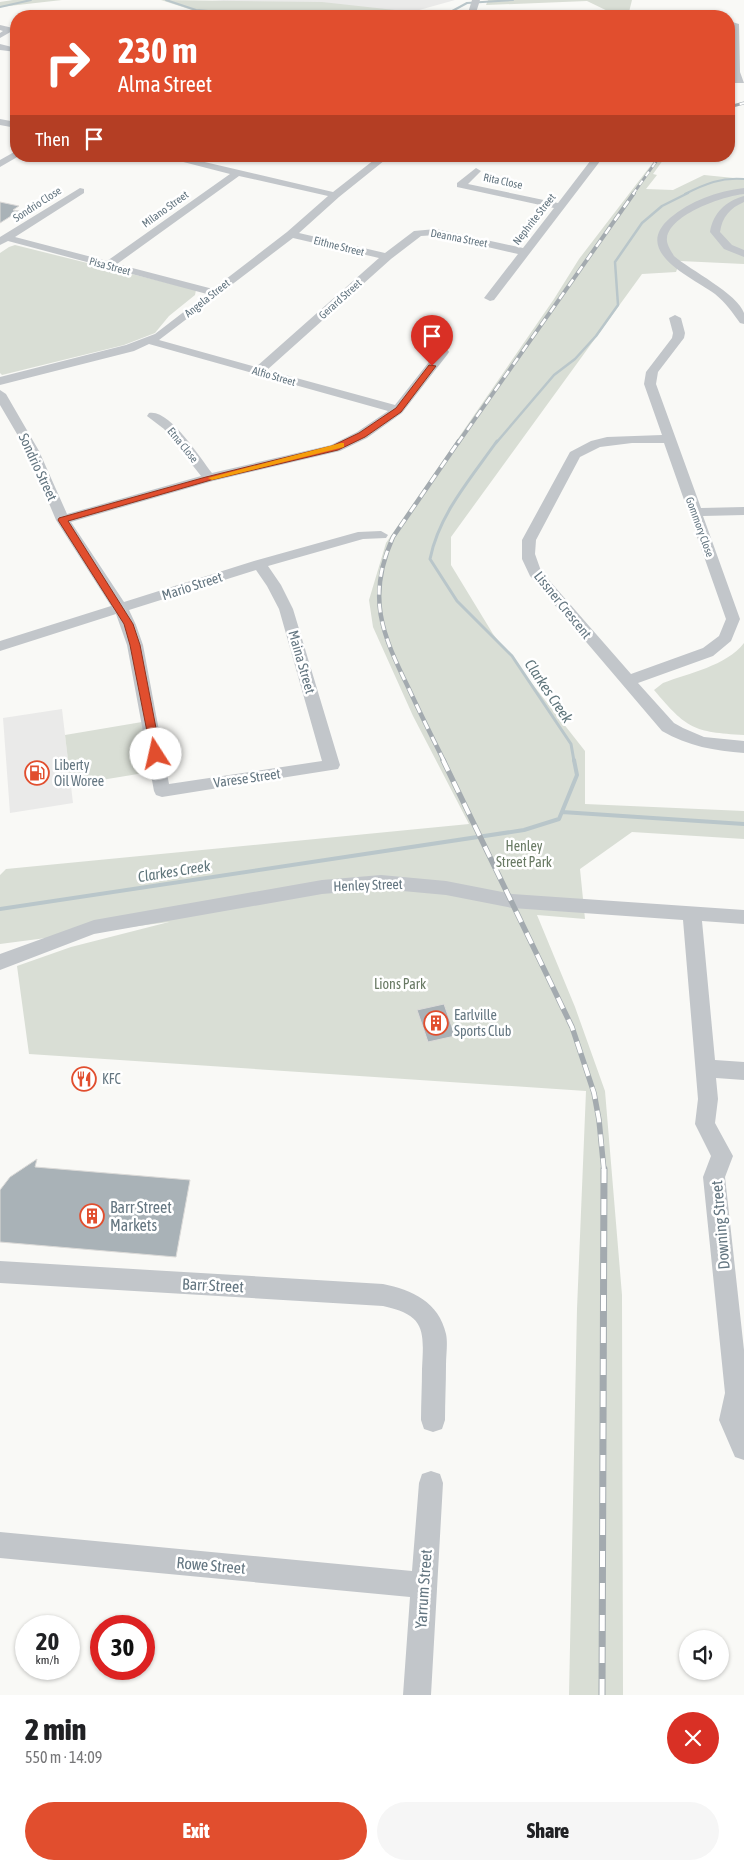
<!DOCTYPE html>
<meta charset="utf-8">
<style>
body{margin:0;font-family:"Asap Condensed",sans-serif;background:#f6f6f6;color:#202124;height:100vh;display:flex;flex-direction:column;font-size:19px;white-space:nowrap}
*{box-sizing:border-box;margin:0}
p{font-size:16px;color:#757577}
.icon{flex:none;width:28px;height:28px;fill:none;stroke:currentColor;stroke-width:2;stroke-linecap:round;stroke-linejoin:round}
.map{position:relative;height:1695px;overflow:hidden}
.details{display:flex;flex-direction:column;background:#fff;flex:1}
.details>*{flex:none}
.banner{position:absolute;left:10px;top:10px;width:725px;height:152px;border-radius:20px;box-shadow:0 1px 4px #0004;background:#e14e2e;color:#fff;overflow:hidden}
.controls{position:absolute;left:679px;top:1630px;display:grid;gap:10px}
.controls a{display:grid;place-items:center;width:50px;height:50px;border-radius:50%;background:#fff;box-shadow:0 1px 4px #0004;font-size:25px}
.speed{position:absolute;left:15px;top:1615px;display:flex;gap:10px;font-size:25px;font-weight:700;text-align:center}
.speed>*{display:grid;place-content:center;width:65px;height:65px;border-radius:50%;background:#fff;box-shadow:0 1px 4px #0004;line-height:1}
.speed small{font-size:12px;font-weight:400}
.speed .limit{border:8px solid #d22;background:#fff;color:#111}
.pin{position:absolute;display:grid;place-items:center;width:42px;height:42px;color:#fff;margin:-51px -21px;border-radius:50% 50% 50% 0;rotate:-45deg;box-shadow:0 0 5px #0007}
.pin .icon{rotate:45deg}
.me{position:absolute;width:55px;margin:-28px;rotate:350deg;stroke-linejoin:round;filter:drop-shadow(0 0 4px #0008)}
.turn{display:flex;align-items:center;gap:18px;height:105px;padding:0 25px;font-size:22px}
.turn .icon{width:65px;height:65px;stroke-width:2.5}
.turn b{display:block;font-size:35px;line-height:42px}
.then{display:flex;align-items:center;height:48px;padding:0 25px;background:#0003;gap:10px;font-size:19px}
.round{display:grid;place-items:center;flex:none;width:52px;height:52px;border-radius:26px;background:#f6f6f6}
.headline{display:flex;align-items:center;justify-content:space-between;height:85px;padding:0 25px}
h1{font-size:30px;font-weight:800;line-height:38px}
.cta{display:flex;gap:10px;margin-top:auto;padding:10px 25px}
.cta a{flex:1;height:58px;border-radius:30px;background:#e14e2e;color:#fff;font-size:20px;font-weight:800;line-height:58px;text-align:center}
.cta a+a{background:#f6f6f6;color:#202124}
.map>svg:first-child{display:block}
</style>
<div class="map">
<svg width="744" height="1695" viewBox="0 0 744 1695">
<rect width="100%" height="100%" fill="#f9f9f6"/>
<path fill="#eaeae9" d="M212,0H455L398,16Z
M62,709L73,803L10,813L3,718Z"/>
<path fill="#d9ded5" d="M13,0H62L0,7V2Z
M161,0L322,2L404,11L437,12V16H233L201,13Z
M488,0H632L628,16H618L587,1L486,5Z
M658,156H666L653,174L657,175L646,189L673,190L704,175L744,179V264L680,261L676,272L642,274L451,537V565L493,634L585,751V804L744,811V839L632,832L580,869L585,919L537,915L575,1007L605,1091L622,1295L623,1695H569L577,1309L586,1091L29,1054L17,966L71,947L169,922L0,944V875L6,869L469,824L413,716L373,627L369,600L386,543L554,299L579,259Z
M15,245L196,290L195,295L169,316L155,333L124,345L2,375L0,373V253L9,247Z
M744,643V735C693,732 687,729 654,690L663,683C689,673 726,666 744,643Z
M142,722L150,772L71,785L65,735Z"/>
<g fill="none" stroke-linecap="round" stroke-linejoin="round">
<path stroke="#b9c6ca" stroke-width="2" d="M166,0L196,10L268,16
M0,7L31,0
M443,16L467,3L513,0
M685,194C705,184 721,177 744,179"/>
<path stroke="#b9c6ca" stroke-width="2.5" d="M496,443L554,375L575,359L596,336L618,305L615,262L642,223L662,206L688,193"/>
<path stroke="#b9c6ca" stroke-width="3" d="M497,441C471,478 439,514 430,559L457,601L512,656L571,744L574,761"/>
<path stroke="#b9c6ca" stroke-width="4" d="M562,812L744,824
M0,909L524,830L559,819L577,775L574,760"/>
</g>
<path fill="#a9b2b7" stroke="#dbdad8" d="M0,202L19,206L13,210L19,211L0,223Z
M444,1004L455,1036L428,1042L417,1010Z
M37,1159L35,1167L190,1180L176,1257L0,1242V1190L10,1177Z"/>
<g fill="none" stroke-linecap="round" stroke-linejoin="round">
<path fill="#c2c6ca" fill-rule="evenodd" d="M472,0H480L475,16H467Z
M732,22L739,24L740,72L744,83H731L729,76L732,71Z
M0,25L13,28L14,30L0,38V33L3,31L0,30Z
M0,44L16,48V52L0,50Z
M0,119L16,122V128L0,125Z
M16,151V156H19L0,167V160Z
M160,156H179L333,192L379,156H390L339,197L299,233L385,253L414,231L436,229L523,248L554,208L457,187V183L476,168L481,171L468,184L558,203L594,156H604L494,300L490,301L484,298L518,254L436,235L421,236L391,259L267,370L395,405L439,349H447L449,352L447,355L402,413L367,438L340,451L213,481L71,522L124,602L254,561L358,532L381,531L388,535L386,538L363,539L268,566L281,585L293,609L340,765L338,769L162,797L156,795L154,791L127,645L116,614L0,651V641L111,606L56,520L27,451L0,405V390L6,394L39,451L67,514L201,476L164,429L147,416L149,413C169,408 201,459 212,473L331,445L357,432L388,411L149,344L134,351L0,385V377L126,345L155,334L207,294L8,241L0,245V237L80,188L84,189V193L15,237L107,261L230,174ZM239,176L328,196L287,232L213,289L117,264ZM293,238L379,258L256,367L159,340ZM256,570L267,586L279,609L322,761L169,784L143,645L136,625L129,610Z
M744,188V194C724,196 670,214 667,238C666,244 671,251 674,256C690,270 738,294 744,313C744,316 744,321 744,324L740,323C733,313 725,302 715,294C692,277 631,252 670,218C690,201 718,191 744,188Z
M744,196V202C730,208 722,217 720,232L732,245L744,250V257L724,249L710,232C713,213 726,201 744,196Z
M675,315L681,318L685,333L684,338L658,372L656,384L701,508L744,507V515L703,516L740,619L731,641L713,656L638,683L674,723L683,728L704,737L744,741V753C715,751 688,746 662,731L530,576L522,559V540L570,452L591,441L607,437L662,435L644,384L646,372L672,338L673,333L669,318ZM632,443H664L726,619L719,636L703,648L631,674L541,571L535,554L536,540L580,457L600,447Z
M381,875L446,881L512,894L744,910V924L702,921L715,1060L744,1062V1080L716,1078L718,1099L715,1123L733,1156L725,1177L744,1350V1460L735,1457L719,1420L725,1393L703,1177L711,1156L695,1124L698,1099L683,920L512,908L446,895L381,889L322,894L94,934L0,970V954L94,920L322,880Z
M0,1261L383,1284C412,1290 439,1302 446,1334C448,1343 446,1355 446,1365C446,1383 445,1402 445,1420L442,1429L433,1432L424,1429L421,1420C421,1403 422,1386 422,1369C424,1331 426,1315 383,1306L0,1283Z
M431,1471L440,1474L443,1483L431,1695H403L410,1597L0,1558V1532L412,1571L419,1483L422,1474Z"/>
<g stroke="#a3aaaf" stroke-width="3">
<path id="rail-far4" d="M729,107L744,103
M633,194L660,156"/>
</g>
<g stroke="#a3aaaf" stroke-width="4">
<path id="rail-far3" d="M458,443L634,193"/>
</g>
<g stroke="#a3aaaf" stroke-width="4.5">
<path id="rail-far2" d="M444,761C432,737 420,713 409,689C382,634 366,597 393,537L459,441"/>
</g>
<g stroke="#a3aaaf" stroke-width="5.5">
<path id="rail-far1" d="M443,760L572,1027L594,1093L599,1120L604,1171"/>
</g>
<g stroke="#a3aaaf" stroke-width="7">
<path id="rail" d="M602,1695L604,1169"/>
</g>
<use href="#rail-far4" stroke="#fff" stroke-width="2" stroke-dasharray="5.5" stroke-linecap="butt"/>
<use href="#rail-far3" stroke="#fff" stroke-width="2.5" stroke-dasharray="8" stroke-linecap="butt"/>
<use href="#rail-far2" stroke="#fff" stroke-width="3" stroke-dasharray="9" stroke-linecap="butt"/>
<use href="#rail-far1" stroke="#fff" stroke-width="4" stroke-dasharray="12" stroke-linecap="butt"/>
<use href="#rail" stroke="#fff" stroke-width="5" stroke-dasharray="16" stroke-linecap="butt"/>
</g>
<path fill="#e14e2e" stroke="#92331e" d="M429,365L436,366L401,412L365,437L338,450L211,480L68,521L133,624L140,645L161,754L156,758L152,757L130,645L124,624L58,520L59,518L206,477L332,446L359,433L396,408Z"/>
<path fill="#f59e0b" d="M341,443H344V447L212,480L208,478Z"/>
<defs>
<g id="fuel-ring" transform="scale(1.25)"><circle r="9.5" fill="#fff" stroke="#e14e2e" stroke-width="1.5"/><path d="M-5.5-6h7V0h2V4h1.3V-2.5L3-4.5l.8-.8L6-3V5H2.5V1h-1V6h-7ZM-4.2-4.7v3.2H.2V-4.7Z" fill="#e14e2e"/></g>
<g id="building-ring" transform="scale(1.25)"><circle r="9.5" fill="#fff" stroke="#e14e2e" stroke-width="1.5"/><path d="M-4-6H4V6H1V3H-1V6H-4ZM-2.5-4.3h1.7v1.8h-1.7ZM.8-4.3h1.7v1.8H.8ZM-2.5-1h1.7V.8h-1.7ZM.8-1h1.7V.8H.8Z" fill="#e14e2e"/></g>
<g id="restaurant-ring" transform="scale(1.25)"><circle r="9.5" fill="#fff" stroke="#e14e2e" stroke-width="1.5"/><path d="M-5-6h1v4h1v-4h1v4h1v-4h1v5L-1.5 .5V6h-2V.5L-5-1ZM5-6V6H3V1.5H1.5Q1.5-4 5-6Z" fill="#e14e2e"/></g>
</defs>
<g fill-rule="evenodd">
<use href="#fuel-ring" x="37" y="773"/>
<use href="#building-ring" x="436" y="1023"/>
<use href="#restaurant-ring" x="84" y="1079"/>
<use href="#building-ring" x="92" y="1216"/>
</g>
<g text-anchor="middle" dominant-baseline="central" stroke-width="5" stroke-linejoin="round" paint-order="stroke">
<g font-size="11" fill="#647681" stroke="#fff">
<text transform="translate(503 181) rotate(12)">Rita Close</text>
<text transform="translate(37 204) rotate(-33)">Sondrio Close</text>
<text transform="translate(165 209) rotate(-36)">Milano Street</text>
<text transform="translate(534 219) rotate(-52)">Nephrite Street</text>
<text transform="translate(459 238) rotate(11)">Deanna Street</text>
<text transform="translate(339 246) rotate(14)">Eithne Street</text>
<text transform="translate(110 266) rotate(15)">Pisa Street</text>
<text transform="translate(207 298) rotate(-38)">Angela Street</text>
<text transform="translate(340 299) rotate(-42)">Gerard Street</text>
<text transform="translate(274 376) rotate(16)">Alfio Street</text>
<text transform="translate(183 445) rotate(51)">Etna Close</text>
<text transform="translate(700 527) rotate(70)">Gommory Close</text>
</g>
<g font-size="14" fill="#647681" stroke="#fff">
<text transform="translate(38 467) rotate(65)">Sondrio Street</text>
<text transform="translate(192 586) rotate(-18)">Mario Street</text>
<text transform="translate(563 605) rotate(51)">Lissner Crescent</text>
<text transform="translate(302 662) rotate(74)">Maina Street</text>
<text transform="translate(247 778) rotate(-8)">Varese Street</text>
<text transform="translate(368 885) rotate(-2)">Henley Street</text>
</g>
<g font-size="14" fill="#647681" stroke="#fff" text-anchor="start">
<text x="54" y="765">Liberty<tspan x="54" dy="16">Oil Woree</tspan></text>
<text x="454" y="1015">Earlville<tspan x="454" dy="16">Sports Club</tspan></text>
<text x="102" y="1079">KFC</text>
</g>
<g font-size="14" fill="#687963" stroke="#fff">
<text x="524" y="846">Henley<tspan x="524" dy="16">Street Park</tspan></text>
<text x="400" y="984">Lions Park</text>
</g>
<g font-size="15" font-style="italic" fill="#5f757b" stroke="#fff">
<text transform="translate(549 691) rotate(56)">Clarkes Creek</text>
<text transform="translate(174 871) rotate(-9)">Clarkes Creek</text>
</g>
<g font-size="16" fill="#647681" stroke="#fff" text-anchor="start">
<text x="110" y="1207">Barr Street<tspan x="110" dy="18">Markets</tspan></text>
</g>
<g font-size="16" fill="#647681" stroke="#fff">
<text transform="translate(720 1225) rotate(-95)">Downing Street</text>
<text transform="translate(213 1285) rotate(3)">Barr Street</text>
<text transform="translate(211 1565) rotate(5)">Rowe Street</text>
<text transform="translate(423 1589) rotate(-86)">Yarrum Street</text>
</g>
</g>
</svg>
<div class="controls">
<a><svg class="icon" aria-label="sound" viewBox="0 0 24 24"><path d="M4 9h4l5-4v14l-5-4H4zM17 9q2 3 0 6"/></svg></a>
</div>
<div class="speed"><div>20<small>km/h</small></div><div class="limit">30</div></div>
<div class="pin" style="left:432px;top:366px;background:#d93025"><svg class="icon" aria-label="arrive" viewBox="0 0 24 24"><path d="M6 21V4h12l-3 4 3 4H6"/></svg></div>
<svg class="me" style="left:156px;top:754px" viewBox="-20 -20 40 40"><circle r="19" fill="#fff"/><path d="M0-13L10 11 0 6-10 11z" fill="#e14e2e"/></svg>
<div class="banner">
<div class="turn"><svg class="icon" aria-label="right" viewBox="0 0 24 24"><path d="M7 20v-9h11M14 6l5 5-5 5"/></svg><div><b>230 m</b>Alma Street</div></div>
<div class="then">Then<svg class="icon" aria-label="arrive" viewBox="0 0 24 24"><path d="M6 21V4h12l-3 4 3 4H6"/></svg></div>
</div>
</div>
<section class="details">
<div class="headline"><div><h1>2 min</h1><p>550 m · 14:09</p></div><a class="round" style="background:#d93025;color:#fff"><svg class="icon" aria-label="close" viewBox="0 0 24 24"><path d="M6 6l12 12M18 6L6 18"/></svg></a></div>
<div class="cta"><a>Exit</a><a>Share</a></div>
</section>
